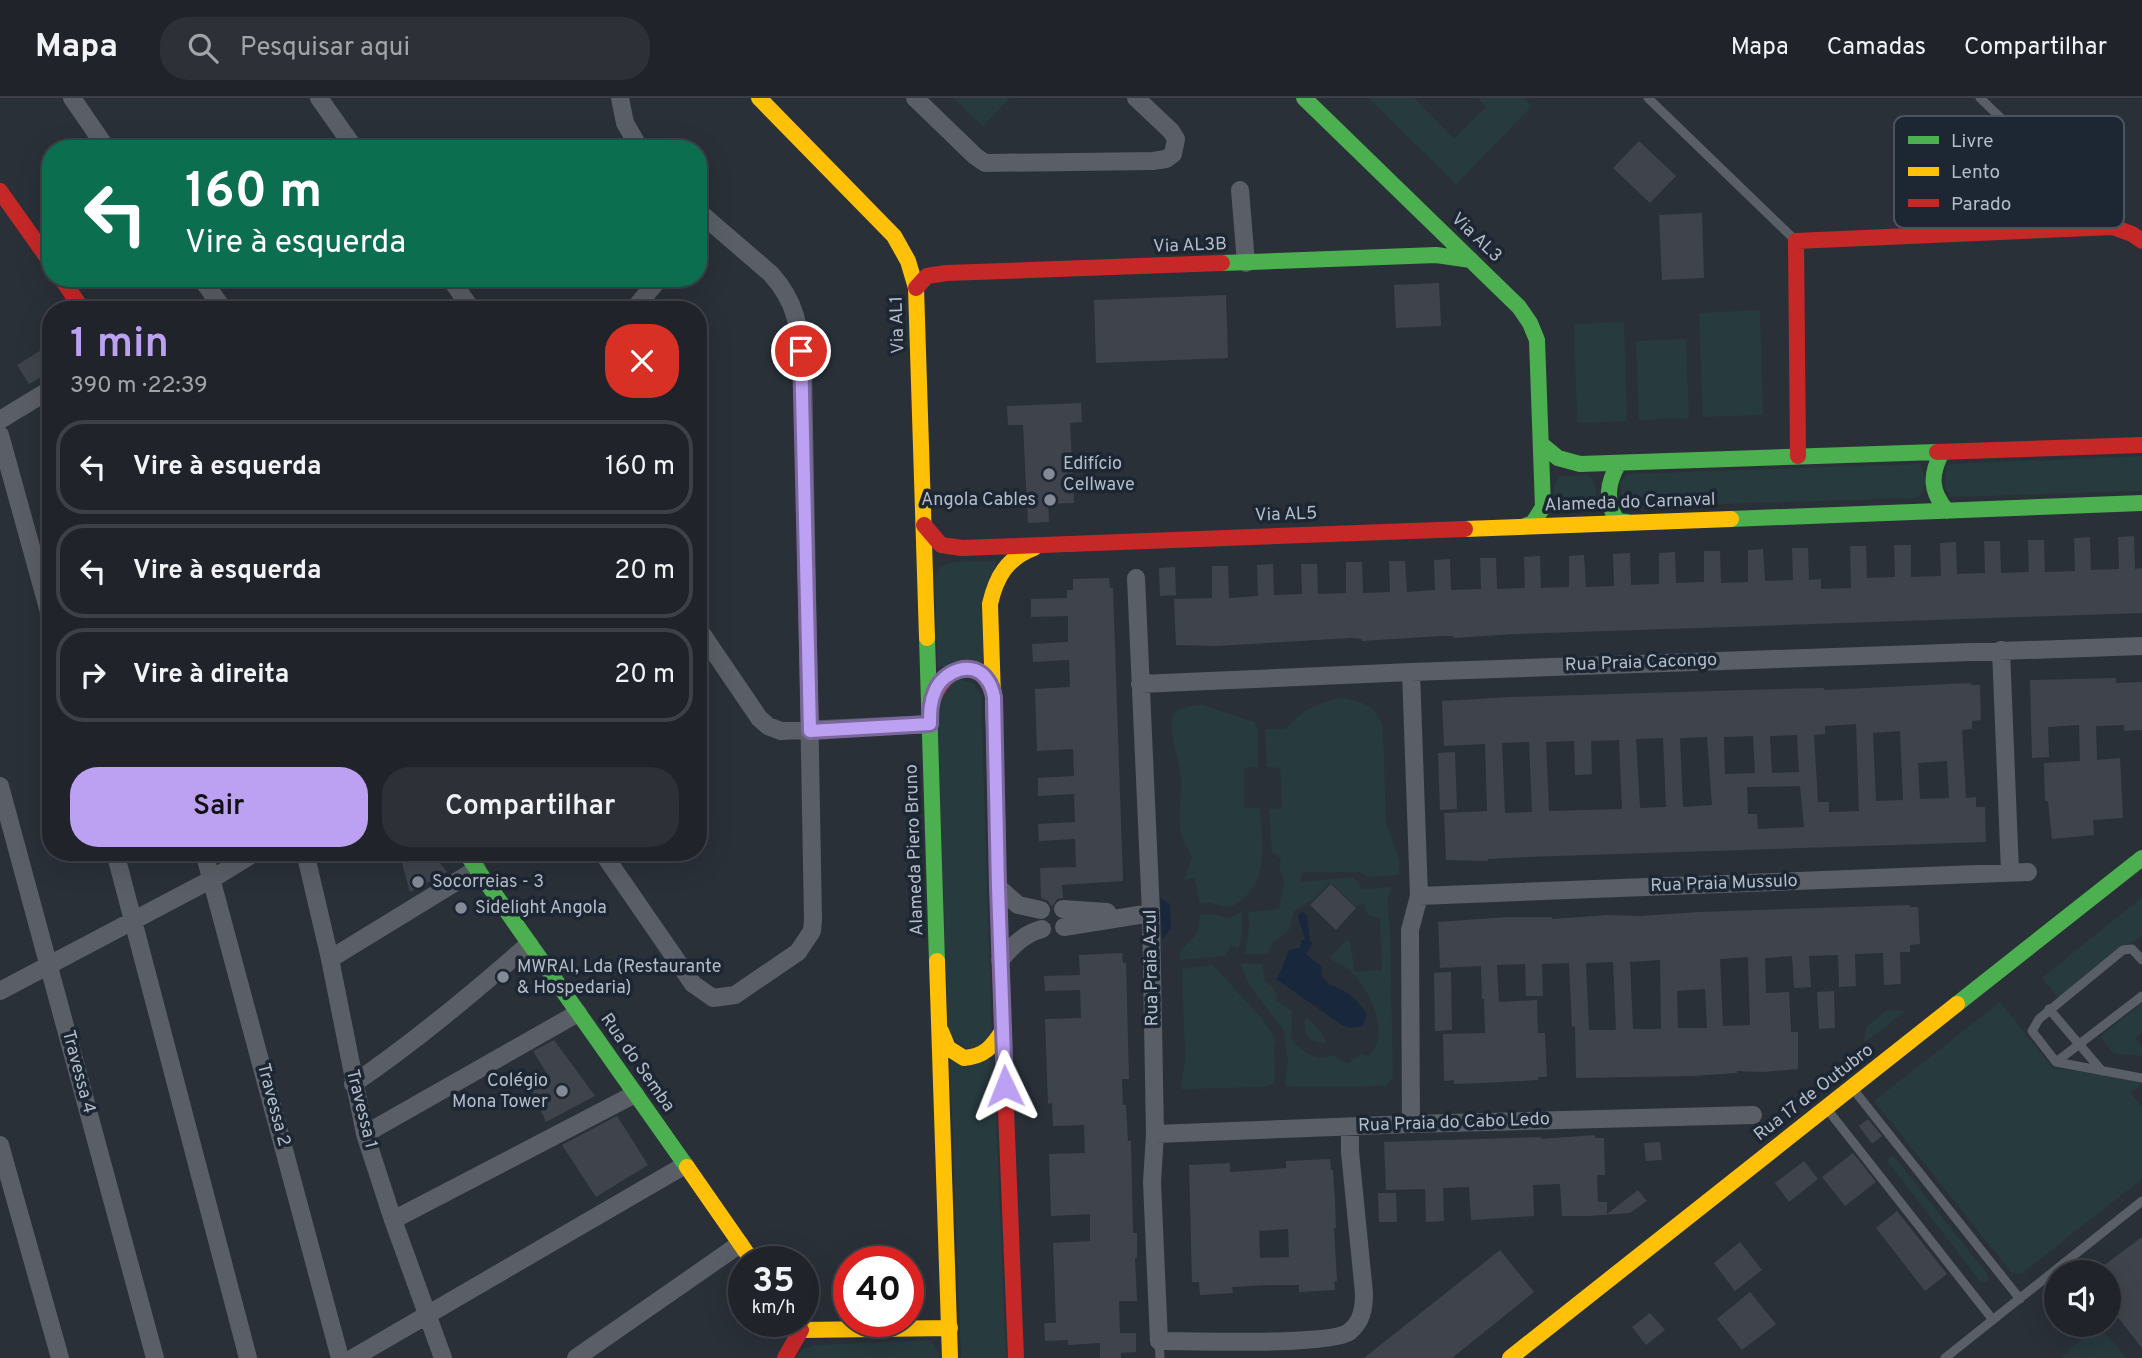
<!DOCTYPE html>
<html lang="pt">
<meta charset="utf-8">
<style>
body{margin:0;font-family:Overpass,sans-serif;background:#2d3036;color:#f1f3f6;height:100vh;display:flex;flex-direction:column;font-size:26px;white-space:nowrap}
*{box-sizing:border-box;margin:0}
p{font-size:23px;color:#a2a4a8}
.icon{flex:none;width:38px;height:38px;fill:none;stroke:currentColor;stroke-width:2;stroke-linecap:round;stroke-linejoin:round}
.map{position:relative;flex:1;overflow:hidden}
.drawer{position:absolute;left:42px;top:203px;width:665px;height:560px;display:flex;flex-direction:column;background:#20242a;border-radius:28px;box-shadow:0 7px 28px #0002,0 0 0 2px #3d4147}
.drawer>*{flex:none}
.banner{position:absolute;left:42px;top:42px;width:665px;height:147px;border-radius:28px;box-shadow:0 7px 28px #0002,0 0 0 2px #3d4147;background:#0b6e4f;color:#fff;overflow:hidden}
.tools{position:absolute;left:2044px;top:1162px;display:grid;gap:14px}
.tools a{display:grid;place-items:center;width:77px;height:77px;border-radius:50%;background:#20242a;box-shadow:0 7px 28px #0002,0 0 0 2px #3d4147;font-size:35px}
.speed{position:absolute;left:728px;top:1148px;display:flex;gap:14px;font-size:35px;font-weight:700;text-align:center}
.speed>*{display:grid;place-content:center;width:91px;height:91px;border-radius:50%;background:#20242a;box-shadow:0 7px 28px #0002,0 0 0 2px #3d4147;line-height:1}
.speed small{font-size:18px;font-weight:400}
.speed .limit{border:10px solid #d22;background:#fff;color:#111}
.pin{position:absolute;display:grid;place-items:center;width:60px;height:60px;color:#fff;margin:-30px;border:4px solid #fff;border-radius:50%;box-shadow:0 2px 7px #0007}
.me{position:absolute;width:77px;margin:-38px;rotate:358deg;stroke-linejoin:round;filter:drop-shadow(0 0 5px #0008)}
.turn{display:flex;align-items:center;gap:24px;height:147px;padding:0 28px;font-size:32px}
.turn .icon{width:91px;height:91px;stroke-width:2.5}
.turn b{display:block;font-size:49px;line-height:60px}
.round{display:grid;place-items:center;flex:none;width:74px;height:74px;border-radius:28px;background:#2d3036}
.headline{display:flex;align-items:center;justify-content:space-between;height:119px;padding:0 28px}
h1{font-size:42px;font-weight:600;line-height:52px;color:#bca0f2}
.button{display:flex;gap:14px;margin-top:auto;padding:14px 28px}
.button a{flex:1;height:80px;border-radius:28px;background:#bca0f2;color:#111;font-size:28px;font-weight:600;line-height:80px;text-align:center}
.button a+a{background:#2d3036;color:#f1f3f6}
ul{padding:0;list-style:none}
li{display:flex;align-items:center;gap:21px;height:94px;margin:0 14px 10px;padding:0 14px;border:4px solid #3d4147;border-radius:28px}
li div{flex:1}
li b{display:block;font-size:26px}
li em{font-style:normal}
header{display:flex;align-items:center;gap:42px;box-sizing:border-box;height:98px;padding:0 35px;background:#20242a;border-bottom:2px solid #3d4147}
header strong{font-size:33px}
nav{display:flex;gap:38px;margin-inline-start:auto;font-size:24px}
.search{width:490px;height:63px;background:#2d3036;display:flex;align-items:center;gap:18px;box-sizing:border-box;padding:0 24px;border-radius:28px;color:#a2a4a8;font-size:26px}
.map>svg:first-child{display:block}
</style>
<header>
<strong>Mapa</strong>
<div class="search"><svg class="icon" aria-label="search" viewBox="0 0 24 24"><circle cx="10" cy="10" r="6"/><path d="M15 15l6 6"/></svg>Pesquisar aqui</div>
<nav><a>Mapa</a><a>Camadas</a><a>Compartilhar</a></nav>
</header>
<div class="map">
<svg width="2142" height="1260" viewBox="0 0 2142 1260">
<rect width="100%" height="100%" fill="#2a3038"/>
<path fill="#273a3e" d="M953,0H1010L983,28Z
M1368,0H1414L1454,41L1486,9L1478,0H1524L1532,8L1456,86Z
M1760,212L1763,317L1703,319L1699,215Z
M1624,224L1627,323L1577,325L1574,226Z
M1686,241L1689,320L1639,322L1636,243Z
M2142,358V393L1952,399L1944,390L1947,368L1952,366Z
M1920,366C1927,377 1928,395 1915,400L1627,409L1622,407L1620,384L1628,376Z
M1589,377C1597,387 1599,401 1590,411L1560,412L1554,406V387L1558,378Z
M996,463L982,566L937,569L935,479L941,468L955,464Z
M958,581L973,585L981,597L992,939L969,953L948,936L937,597Z
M1341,600C1362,603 1377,608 1383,629L1386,726L1400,763L1399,777L1367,779L1360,774H1303L1300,784L1353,779L1363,791L1392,789L1387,803L1390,828L1393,979L1386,988L1288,989L1285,986L1288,963L1284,933L1249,887L1240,865L1262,866L1265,883L1272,888L1278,899L1276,902L1292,913L1291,941C1304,955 1315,964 1334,957L1341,963L1348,965L1360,956L1369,958C1392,935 1369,889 1348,871C1343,867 1335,864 1329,860L1348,841L1350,844L1355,874L1382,872L1380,819H1373L1367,816L1364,805L1356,808L1330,784L1312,802L1294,813L1289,832L1273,845L1267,856H1245L1249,830L1248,814L1279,811L1284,785L1279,768L1281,761L1272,754L1269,711L1282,710L1280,670L1267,669L1265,631H1285C1304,611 1315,606 1341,600Z
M1202,607L1254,624L1258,632V669L1244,670V710H1260C1263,750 1270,790 1229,810L1210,805L1200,806L1195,780L1184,782L1192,759C1189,752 1184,746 1182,739C1176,717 1184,695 1180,673C1178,661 1168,629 1173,619C1177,609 1191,608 1202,607Z
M2142,799V837L2060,902L2042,880Z
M1242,813V839L1238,850L1235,848L1230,849L1226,858L1180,862V853L1198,834L1200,817H1215L1230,820Z
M1213,867L1263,922L1276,942L1274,947L1275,985L1266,989L1181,991L1185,958L1182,871Z
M2000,904L2053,970L2135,980L2141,987L2131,995L2142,1009V1081L2021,1176L2012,1175L1874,1003Z
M2142,905V935L2135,941L2142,949V958L2114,956L2100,939Z
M1887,912L1906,913L1864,945L1866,929Z
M1306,919L1318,930L1327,945C1310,946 1300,935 1306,919Z
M994,961L1006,1260H961L950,963Z
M1893,1057L1988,1177V1182L1985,1185L1980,1183L1888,1064V1061Z
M2098,1227L2127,1260H2060Z
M931,1242L942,1260H794L803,1251L814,1247Z"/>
<path fill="#19273c" d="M1160,800L1170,806L1171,830L1162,842Z
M1303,814L1307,817L1310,843L1313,845L1306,856L1321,868L1322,878L1330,887C1344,889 1359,904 1367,916L1363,928L1350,930L1342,927L1276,881C1283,871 1284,863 1289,852L1300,850L1301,843L1305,841L1298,819L1299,815Z"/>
<path fill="#3f444c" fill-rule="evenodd" d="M1639,43L1676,78L1650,105L1613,70Z
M1702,115L1704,180L1662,182L1659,117Z
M1439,185L1441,228L1396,230L1394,187Z
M1226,197L1228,260L1096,265L1094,202Z
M51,246V273L29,286L17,267Z
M1081,305L1082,324L1070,325L1074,405L1048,406L1049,424L1028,425L1023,327H1008L1007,308Z
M2134,438L2135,471L2142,470V515L1516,536L1453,540V538H1442L1362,543L1361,541L1351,540L1217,548L1176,547L1174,501L1212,500V468H1228L1229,500L1258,498L1257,467L1273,466L1274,497L1302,496L1301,466H1317L1318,496L1346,495V464H1362L1363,495L1390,494L1389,463H1405L1407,494L1435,492L1434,462L1450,461L1451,492L1481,491L1480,460H1496L1497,491L1525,490L1524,459L1540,458L1541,490L1569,489V458L1584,457L1586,489L1614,488L1613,456L1630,455L1631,487L1659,486V455L1675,454L1676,485L1704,484V453H1720L1721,485L1748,484V452L1763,451L1765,483L1793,482L1792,450H1808L1809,482L1821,481V491L1851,490L1850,448H1866L1867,480L1895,479L1894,447H1911V479L1941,478L1940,445L1956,444L1957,476L1985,475L1984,443H2000L2001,475L2029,474L2028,442H2044L2045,474L2075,473L2074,440L2090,439L2091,472L2119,471L2118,439Z
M1175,469L1176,497L1160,498L1159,470Z
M1109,480L1110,490H1113L1123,783L1062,787L1063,800L1057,801L1052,809L1048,803L1041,800L1040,770L1076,769L1075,741L1039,743L1038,726L1075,724L1074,696L1038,698V680L1074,678L1073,651L1037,653L1035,591L1070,589L1069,562L1033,564L1032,546L1068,544V518L1031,519V501L1067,500V492H1073V481Z
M2116,580V585L2142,584V632L2124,633V627L2096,628L2097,662L2120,660L2123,720L2093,722L2094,737L2052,741L2048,703H2045L2044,665L2080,663L2079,627L2048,629L2049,659L2032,660L2030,582Z
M1971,585V587H1980L1981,622L1972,623V631L1962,632L1966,700L1976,699V709H1985L1986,744L1526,759L1488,761V763L1446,762L1444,715L1487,713L1485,646L1444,648L1442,603L1512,599L1779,591L1824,590V592ZM1856,626L1859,713L1829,714V704H1818L1814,637L1825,636V628ZM1900,633L1903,702L1876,703L1873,635ZM1797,637L1799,674L1772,675L1770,638ZM1753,638L1755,675L1725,676L1724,639ZM1707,639L1712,707L1683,709L1680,640ZM1663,640L1666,709L1640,710L1636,641ZM1619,642L1622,711L1549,713L1546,644L1574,643L1575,677L1592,676L1591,643ZM1529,644L1532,714L1505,715L1502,645ZM1947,663L1949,700L1920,701L1918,665ZM1800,688L1804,729L1758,731L1757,716H1748L1747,689Z
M1455,654L1457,711L1440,712L1438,655Z
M399,754H431L447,774L410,794Z
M1331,786L1356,810L1336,832L1310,807Z
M1910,807L1909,809H1918L1920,846L1910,847V854H1900L1901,886L1884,887L1883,855L1855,856L1856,888L1839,889L1838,857L1809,858L1811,889L1794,890L1792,858L1765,860L1766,895L1789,894L1791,934H1798V971L1763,974L1737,973V975L1692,978L1576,980L1575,928L1572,929L1569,865L1542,866L1543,898H1526L1525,866L1497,867L1499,904L1537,902L1538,935H1545L1547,979H1538V982L1482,985L1454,986V982L1444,983L1443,936L1485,935L1484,901H1482L1481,868L1440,870L1438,824L1507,819H1552V821L1608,817L1641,818L1698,814ZM1748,859L1750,927L1723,928L1720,861ZM1660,862L1661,931H1633L1630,864ZM1613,864L1616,932H1589L1586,865ZM1705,891L1707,930H1678L1677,893Z
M1122,855L1123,865H1126L1129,981H1122L1123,1007H1126L1128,1043H1131L1133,1135H1137V1160H1135L1137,1203H1119L1120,1235H1136V1254L1121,1255V1260H1100V1245L1068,1247V1242L1045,1243L1044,1225H1056L1053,1145L1090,1143V1116L1051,1118L1049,1056L1085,1055L1084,1027L1053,1028L1052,1005L1048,1006L1045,921L1081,920L1080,892L1045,893L1044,878L1080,877L1079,857Z
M1451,874L1452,932L1435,933L1434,875Z
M1834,893L1835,930L1819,931L1817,894Z
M554,942L595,998L546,1024L530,988L549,979L533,953Z
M617,1018L648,1067L596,1099L562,1047Z
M1868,1021L1882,1038L1872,1046L1859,1028Z
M1595,1037V1040H1604L1605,1077H1597L1598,1104H1607V1116L1638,1092L1647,1103L1630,1115L1588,1118H1562L1560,1086L1533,1087L1534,1118L1471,1122L1469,1089L1443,1090L1444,1123L1426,1124L1425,1091L1386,1092L1384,1044L1541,1039V1041Z
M1660,1044L1662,1062L1646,1063L1644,1045Z
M1853,1055L1876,1084L1845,1108L1822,1079Z
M1330,1061L1331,1072H1333L1335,1103L1336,1130H1334L1337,1183L1334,1184L1335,1192L1299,1194V1187H1266L1232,1189L1233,1195L1200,1197L1199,1184H1192L1189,1067L1230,1065V1074L1261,1072L1286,1070V1063ZM1288,1131L1289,1159L1260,1160L1259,1133Z
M1804,1063L1818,1081L1789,1104L1775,1085Z
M1378,1095H1396L1397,1124H1379Z
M1897,1113L1947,1176L1925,1193L1876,1130Z
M2142,1139V1250L2109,1208V1174H2095Z
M1740,1144L1762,1172L1735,1193L1714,1165Z
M1500,1152L1534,1194L1452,1260H1364Z
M1750,1194L1776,1226L1742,1252L1717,1221Z
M1650,1215L1665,1232L1646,1247L1632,1229Z"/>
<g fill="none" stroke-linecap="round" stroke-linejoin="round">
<path stroke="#5a5e66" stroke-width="9" d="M1648,0L1794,141
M1980,0L2107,122
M2142,862L2132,851L2123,852L2039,921L2032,933L2056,964L2142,980
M2049,911L2102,973
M2056,964L2142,898
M1853,991L2020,1201
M1827,1011L1993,1222
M1159,1243L1160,1260
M1945,1260L2142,1103"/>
<path stroke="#5a5e66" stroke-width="18" d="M72,0L107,51
M319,0L355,51
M620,0L625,25L640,51
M915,0L975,58L985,65L1153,63L1166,61L1173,56L1176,41L1171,33L1136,0
M1240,92L1246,165
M201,180L224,212
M450,180L472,212
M633,212L660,180
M0,322L51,291
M0,337L51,521
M1136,480L1151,815L1155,1036L1152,1084L1159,1243C1192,1243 1329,1248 1349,1234C1362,1224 1364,1210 1364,1195L1350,1054V1029
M698,530L759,620L768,628L781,633L930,626
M2001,552L2010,774
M1411,574L1419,798L1410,832L1411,1026
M1140,586L1411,574L2142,548
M0,688L155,1260
M115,754L248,1260
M204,754L340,1260
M305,754L330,861L365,1036L393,1122L443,1260
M602,754L693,886L713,900L735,897L798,854L812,833L813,822L803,273C799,233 799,207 771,176L698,113
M998,789L1018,807L1041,812
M1419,798L2028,774
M1063,811L1107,814
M1064,829L1151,815
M330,861L477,771
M1000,862C1013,848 1023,836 1042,831
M0,893L212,781L256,754
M353,986C416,943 472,896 529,846
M365,1036L578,915
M1155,1036L1411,1026L1753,1017
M0,1047L60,1260
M393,1122L635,996
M353,1260L685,1067
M576,1260L740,1146"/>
<path stroke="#4caf50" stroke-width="16" d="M1304,0L1519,209L1530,225L1537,242L1543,409L1533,425L1525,428
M1222,165L1436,157L1471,162
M1541,346L1558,360L1580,366L1937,354
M1942,354C1930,377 1930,393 1947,413
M1619,365C1607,385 1605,402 1617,423L1627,424
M1731,421L2142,405
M927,540L937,863
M465,754L687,1069
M1957,906L2142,760"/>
<path stroke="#ffc107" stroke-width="16" d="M759,0L894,138L908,163L916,190L927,540
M1465,431L1731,421
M997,722L990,506C996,479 1007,460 1034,450
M937,863L950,1260
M941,933L948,950L964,960C985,958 992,949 1003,932
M687,1069L753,1164
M801,1232L950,1230
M1510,1260L1957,906"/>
<path stroke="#c62828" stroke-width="16" d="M0,93L51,165
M61,180L83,212
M916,190L927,178L946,175L1222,165
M1937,354L2142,347
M1798,358L1796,143L2113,129L2132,136L2142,143
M924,427L941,447L962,450L1465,431
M930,608C943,569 979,550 994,599
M997,722L1000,862L1016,1260
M785,1260L801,1232"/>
</g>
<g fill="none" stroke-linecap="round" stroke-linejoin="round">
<g stroke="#7a689d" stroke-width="18">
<path id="route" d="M801,253L810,633L930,626C930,615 930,604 935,593C943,573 974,560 988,583C991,587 993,594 994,599L998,789L1005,988"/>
</g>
<use href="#route" stroke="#bca0f2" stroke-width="12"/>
</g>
<g fill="#848b96" stroke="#1d2633" stroke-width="2.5">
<circle cx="1049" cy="376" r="7"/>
<circle cx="1050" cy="402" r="7"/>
<circle cx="418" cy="784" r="7"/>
<circle cx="461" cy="810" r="7"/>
<circle cx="503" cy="879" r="7"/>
<circle cx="562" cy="993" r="7"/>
</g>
<g text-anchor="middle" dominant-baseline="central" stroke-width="7" stroke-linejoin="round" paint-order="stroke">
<g font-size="18" fill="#b4bcc9" stroke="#1d2633">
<text transform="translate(1476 140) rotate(44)">Via AL3</text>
<text transform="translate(1190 148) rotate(-2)">Via AL3B</text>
<text transform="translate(898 227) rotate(-92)">Via AL1</text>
<text transform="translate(1630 405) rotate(-2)">Alameda do Carnaval</text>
<text transform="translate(1286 417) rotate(-2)">Via AL5</text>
<text transform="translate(1641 565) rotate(-2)">Rua Praia Cacongo</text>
<text transform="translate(915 752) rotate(-92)">Alameda Piero Bruno</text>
<text transform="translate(1724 786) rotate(-2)">Rua Praia Mussulo</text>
<text transform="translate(1152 870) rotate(-91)">Rua Praia Azul</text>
<text transform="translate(637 965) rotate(55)">Rua do Semba</text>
<text transform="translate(78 974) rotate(75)">Travessa 4</text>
<text transform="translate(1814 995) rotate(-38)">Rua 17 de Outubro</text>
<text transform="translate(273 1007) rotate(75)">Travessa 2</text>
<text transform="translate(361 1011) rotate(76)">Travessa 1</text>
<text transform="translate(1454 1025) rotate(-2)">Rua Praia do Cabo Ledo</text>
</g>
<g font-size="18" fill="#b4bcc9" stroke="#1d2633" text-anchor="start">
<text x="1063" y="366">Edifício<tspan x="1063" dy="21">Cellwave</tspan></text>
<text x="1036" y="402" text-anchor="end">Angola Cables</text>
<text x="432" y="784">Socorreias - 3</text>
<text x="475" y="810">Sidelight Angola</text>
<text x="517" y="869">MWRAI, Lda (Restaurante<tspan x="517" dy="21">&amp; Hospedaria)</tspan></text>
<text x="548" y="983" text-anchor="end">Colégio<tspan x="548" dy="21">Mona Tower</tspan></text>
</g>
</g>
<rect x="1894" y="18" width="230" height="112" rx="10" fill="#1d2633" stroke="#4a5360" stroke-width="2"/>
<rect x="1908" y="38" width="31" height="8" fill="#4caf50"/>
<rect x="1908" y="69" width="31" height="9" fill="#ffc107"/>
<rect x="1908" y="101" width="31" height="8" fill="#c62828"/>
<g font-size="19" fill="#b4bcc9">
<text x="1951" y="49">Livre</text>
<text x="1951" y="80">Lento</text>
<text x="1951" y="112">Parado</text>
</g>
</svg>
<div class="tools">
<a><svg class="icon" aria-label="sound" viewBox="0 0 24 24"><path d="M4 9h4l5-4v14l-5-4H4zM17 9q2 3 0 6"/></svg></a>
</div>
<div class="speed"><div>35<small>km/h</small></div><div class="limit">40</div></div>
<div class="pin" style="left:801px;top:253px;background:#d93025"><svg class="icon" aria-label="arrive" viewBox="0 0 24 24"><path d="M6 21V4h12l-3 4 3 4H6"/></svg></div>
<svg class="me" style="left:1005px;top:988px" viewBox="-20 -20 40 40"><path d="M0-17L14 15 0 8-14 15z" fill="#bca0f2" stroke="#fff" stroke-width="4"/></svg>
<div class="banner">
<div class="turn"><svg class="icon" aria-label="left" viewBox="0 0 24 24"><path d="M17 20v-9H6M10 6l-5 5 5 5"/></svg><div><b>160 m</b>Vire à esquerda</div></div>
</div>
<section class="drawer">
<div class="headline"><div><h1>1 min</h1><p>390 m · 22:39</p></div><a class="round" style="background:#d93025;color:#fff"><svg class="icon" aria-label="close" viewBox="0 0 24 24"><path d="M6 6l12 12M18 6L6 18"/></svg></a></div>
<ul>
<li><svg class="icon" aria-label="left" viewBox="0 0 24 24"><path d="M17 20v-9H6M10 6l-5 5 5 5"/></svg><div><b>Vire à esquerda</b></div><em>160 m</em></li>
<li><svg class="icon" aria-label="left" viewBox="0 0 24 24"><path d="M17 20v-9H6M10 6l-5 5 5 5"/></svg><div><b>Vire à esquerda</b></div><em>20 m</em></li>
<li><svg class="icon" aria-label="right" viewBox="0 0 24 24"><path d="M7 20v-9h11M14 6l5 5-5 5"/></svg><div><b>Vire à direita</b></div><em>20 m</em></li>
</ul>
<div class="button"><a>Sair</a><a>Compartilhar</a></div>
</section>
</div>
